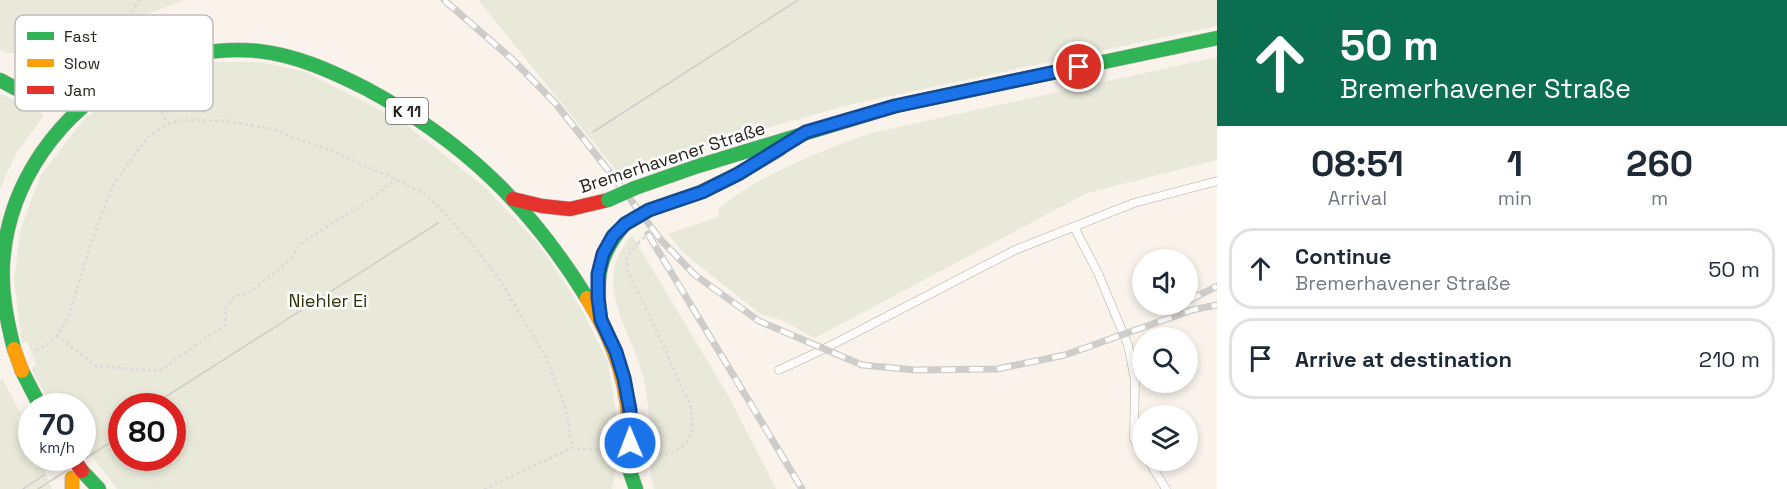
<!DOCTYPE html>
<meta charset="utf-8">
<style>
body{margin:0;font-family:"Space Grotesk",sans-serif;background:#f2f2f3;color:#1f2937;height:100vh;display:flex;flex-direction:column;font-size:22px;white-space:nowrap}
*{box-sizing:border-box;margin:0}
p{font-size:20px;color:#747a83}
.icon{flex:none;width:33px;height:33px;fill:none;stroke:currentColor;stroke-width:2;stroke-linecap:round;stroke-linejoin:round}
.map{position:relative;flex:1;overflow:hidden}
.sheet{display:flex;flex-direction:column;background:#fff;width:570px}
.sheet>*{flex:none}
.top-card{background:#0b6e4f;color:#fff;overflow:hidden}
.controls{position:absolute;left:1132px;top:249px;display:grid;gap:12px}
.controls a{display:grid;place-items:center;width:66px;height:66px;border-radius:50%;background:#fff;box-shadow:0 3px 9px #0003;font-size:30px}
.speed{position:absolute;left:18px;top:393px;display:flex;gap:12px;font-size:30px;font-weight:700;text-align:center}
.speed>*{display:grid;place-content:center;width:78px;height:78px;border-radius:50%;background:#fff;box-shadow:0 3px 9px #0003;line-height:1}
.speed small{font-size:15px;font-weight:400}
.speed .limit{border:9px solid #d22;background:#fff;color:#111}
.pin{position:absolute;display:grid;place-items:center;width:51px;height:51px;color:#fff;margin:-26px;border:3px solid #fff;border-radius:50%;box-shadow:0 2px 6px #0007}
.me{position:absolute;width:66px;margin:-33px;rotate:359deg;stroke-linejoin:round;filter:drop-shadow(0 0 4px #0008)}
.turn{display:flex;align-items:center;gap:21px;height:126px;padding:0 24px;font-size:27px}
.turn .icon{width:78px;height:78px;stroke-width:2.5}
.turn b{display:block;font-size:42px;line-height:51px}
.eta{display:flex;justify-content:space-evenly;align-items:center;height:102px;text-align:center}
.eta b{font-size:36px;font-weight:600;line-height:42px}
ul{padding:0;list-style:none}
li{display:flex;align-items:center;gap:18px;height:81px;margin:0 12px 9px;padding:0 12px;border:3px solid #e0e1e3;border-radius:24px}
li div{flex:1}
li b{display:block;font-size:22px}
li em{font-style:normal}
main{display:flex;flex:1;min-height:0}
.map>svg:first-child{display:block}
</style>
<main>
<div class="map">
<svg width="1217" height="489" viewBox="0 0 1217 489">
<rect width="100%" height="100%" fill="#f9f3ec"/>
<path fill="#e9e9da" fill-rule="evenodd" d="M0,0H185L45,52L7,53L0,49Z
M478,0H1217V26L853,104L731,138L619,174Z
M1217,57V160L1087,193L815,338L781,320L760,314L691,259L680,249L668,234L718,217L719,208C730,200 741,191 754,184C791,163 831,147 871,133Z
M209,62H260L306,72L403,122L486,188L540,246L580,306L608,362L620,441H614L611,466L616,467L612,489H117L83,444L82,406H59L54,398L48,400L31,368L36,365L27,342L22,343L14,280L20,231L40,176L83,120L134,84ZM122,406H172V458H122Z
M0,94L38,109L44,115L16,154L0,189Z
M632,235L728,395L776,489H654L651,478C650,445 651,413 644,381C633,328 588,285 632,235Z
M3,379L21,415L17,418L31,444L32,458H39L52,489H0V380Z"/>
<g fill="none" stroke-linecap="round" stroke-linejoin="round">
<g stroke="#b2aca6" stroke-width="9">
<path id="lane" d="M1074,227L1098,273L1128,345L1135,380L1134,439L1143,453
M779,370L824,349L1015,250L1134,203L1217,181
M1148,460L1166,489"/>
</g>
<g stroke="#b2aca6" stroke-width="15">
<path id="fast" d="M151,66C186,54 221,47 258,51C296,55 331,71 365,88C462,140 529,204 587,298
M0,80C8,84 17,90 26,93C51,101 77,93 102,89
M635,188L698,166L895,106L1217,38
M649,210L701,192L738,174L780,149
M600,317C596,277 598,255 625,224
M14,349C7,321 1,292 3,263C8,183 60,110 131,75
M22,371L40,406
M628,466L636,489
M82,471L99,489"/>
</g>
<g stroke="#b2aca6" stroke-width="15">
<path id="slow" d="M587,298C616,345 629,387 630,443
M72,478V489"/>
</g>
<g stroke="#b2aca6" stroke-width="15">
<path id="jam" d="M513,199L542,206L570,209L608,200"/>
</g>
<path stroke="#dddbd9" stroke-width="3" stroke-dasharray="3 3" stroke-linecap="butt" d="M134,51L125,30L136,3L140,0
M152,90L167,124
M638,243C627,255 624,259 629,275C647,311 665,347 680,384C684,393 691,404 692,414C696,442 678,457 651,455
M57,335L95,366L159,371L225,325L226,307L235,296L249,293L291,259L300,244L374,197L395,179
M36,350L45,346L57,335L68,318L92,240L113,185L147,138L167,124L182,120L228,121L271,129L330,150L395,179L426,195L444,213L468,239L498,277L546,357L566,409L572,448
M484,489L572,448L609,451"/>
<use href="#lane" stroke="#fefdfc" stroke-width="8"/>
<use href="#fast" stroke="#30b455" stroke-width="14"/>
<use href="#slow" stroke="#ff9f0a" stroke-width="14"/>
<use href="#jam" stroke="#e5322d" stroke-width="14"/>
<path stroke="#cecdca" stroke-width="1.5" d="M593,132L798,0
M151,406L438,223
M23,489L44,475
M38,489L122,435"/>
<g stroke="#cecdca" stroke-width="7">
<path id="rail" d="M444,0L513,60L556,104L612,175L661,240L695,275L759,321L862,365L915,370L997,369L1065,355L1192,310L1217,305
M648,234L802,489
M1188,301L1217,286"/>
</g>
<use href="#rail" stroke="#fff" stroke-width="4.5" stroke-dasharray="14" stroke-linecap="butt"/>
<g stroke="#b2aca6" stroke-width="15" stroke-linecap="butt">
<path id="fast-bridge" d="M131,75L151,66
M608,200L635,188
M625,224L649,210"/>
</g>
<g stroke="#b2aca6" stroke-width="15" stroke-linecap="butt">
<path id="slow-bridge" d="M14,349L22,371
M628,466L630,443"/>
</g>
<g stroke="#b2aca6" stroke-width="15" stroke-linecap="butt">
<path id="jam-bridge" d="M73,458L82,471"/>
</g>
<path stroke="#dddbd9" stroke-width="3" stroke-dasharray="3 3" stroke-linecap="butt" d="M638,243L646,236"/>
<use href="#fast-bridge" stroke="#30b455" stroke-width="14"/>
<use href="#slow-bridge" stroke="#ff9f0a" stroke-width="14"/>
<use href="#jam-bridge" stroke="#e5322d" stroke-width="14"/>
</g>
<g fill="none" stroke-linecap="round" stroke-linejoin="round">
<g stroke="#114b97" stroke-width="15">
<path id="route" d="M630,443V410L624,378L616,352L601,320L598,298V274L603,254L613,236L625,224L649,210L702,192L738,174L806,132L895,106L1079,67"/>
</g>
<use href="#route" stroke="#1a73e8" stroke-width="10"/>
</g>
<g text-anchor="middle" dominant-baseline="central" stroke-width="5" stroke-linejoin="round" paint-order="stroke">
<rect fill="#fff" stroke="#68645f" stroke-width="1.5" x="386" y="98" width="42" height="26" rx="4.5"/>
<g font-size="16" font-weight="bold" fill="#27221a">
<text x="407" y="111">K 11</text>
</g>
<g font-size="18" fill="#27221a" stroke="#fff">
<text transform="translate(672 157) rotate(-18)">Bremerhavener Straße</text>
</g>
<g font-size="18" fill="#2e3308" stroke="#fff">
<text x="328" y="300">Niehler Ei</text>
</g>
</g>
<rect x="15" y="15" width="198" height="96" rx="9" fill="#fff" stroke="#bebdba" stroke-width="1.5"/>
<rect x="27" y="32" width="27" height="8" fill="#30b455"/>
<rect x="27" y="59" width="27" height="8" fill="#ff9f0a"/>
<rect x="27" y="86" width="27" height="8" fill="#e5322d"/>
<g font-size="16" fill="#27221a">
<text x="64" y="42">Fast</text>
<text x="64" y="69">Slow</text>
<text x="64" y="96">Jam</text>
</g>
</svg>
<div class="controls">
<a><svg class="icon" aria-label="sound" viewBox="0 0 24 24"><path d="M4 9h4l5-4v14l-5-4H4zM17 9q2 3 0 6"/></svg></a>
<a><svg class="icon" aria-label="search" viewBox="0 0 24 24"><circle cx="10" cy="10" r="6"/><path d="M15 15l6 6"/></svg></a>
<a><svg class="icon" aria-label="layers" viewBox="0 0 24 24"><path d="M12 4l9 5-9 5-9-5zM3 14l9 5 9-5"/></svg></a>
</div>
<div class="speed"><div>70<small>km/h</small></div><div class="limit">80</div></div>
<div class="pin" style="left:1079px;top:67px;background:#d93025"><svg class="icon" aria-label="arrive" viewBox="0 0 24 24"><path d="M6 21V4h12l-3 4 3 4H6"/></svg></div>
<svg class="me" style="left:630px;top:443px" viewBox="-20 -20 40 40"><circle r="17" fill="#1a73e8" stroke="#fff" stroke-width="3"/><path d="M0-11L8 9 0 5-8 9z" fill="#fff"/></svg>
</div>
<section class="sheet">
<div class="top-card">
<div class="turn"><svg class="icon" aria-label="ahead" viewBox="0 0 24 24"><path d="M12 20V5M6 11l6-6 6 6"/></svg><div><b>50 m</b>Bremerhavener Straße</div></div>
</div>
<div class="eta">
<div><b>08:51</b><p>Arrival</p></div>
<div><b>1</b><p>min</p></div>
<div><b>260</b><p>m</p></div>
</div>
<ul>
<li><svg class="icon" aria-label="ahead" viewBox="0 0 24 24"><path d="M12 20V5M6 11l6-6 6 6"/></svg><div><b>Continue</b><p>Bremerhavener Straße</p></div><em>50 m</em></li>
<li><svg class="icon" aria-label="arrive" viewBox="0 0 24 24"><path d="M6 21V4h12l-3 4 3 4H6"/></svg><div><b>Arrive at destination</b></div><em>210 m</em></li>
</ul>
</section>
</main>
